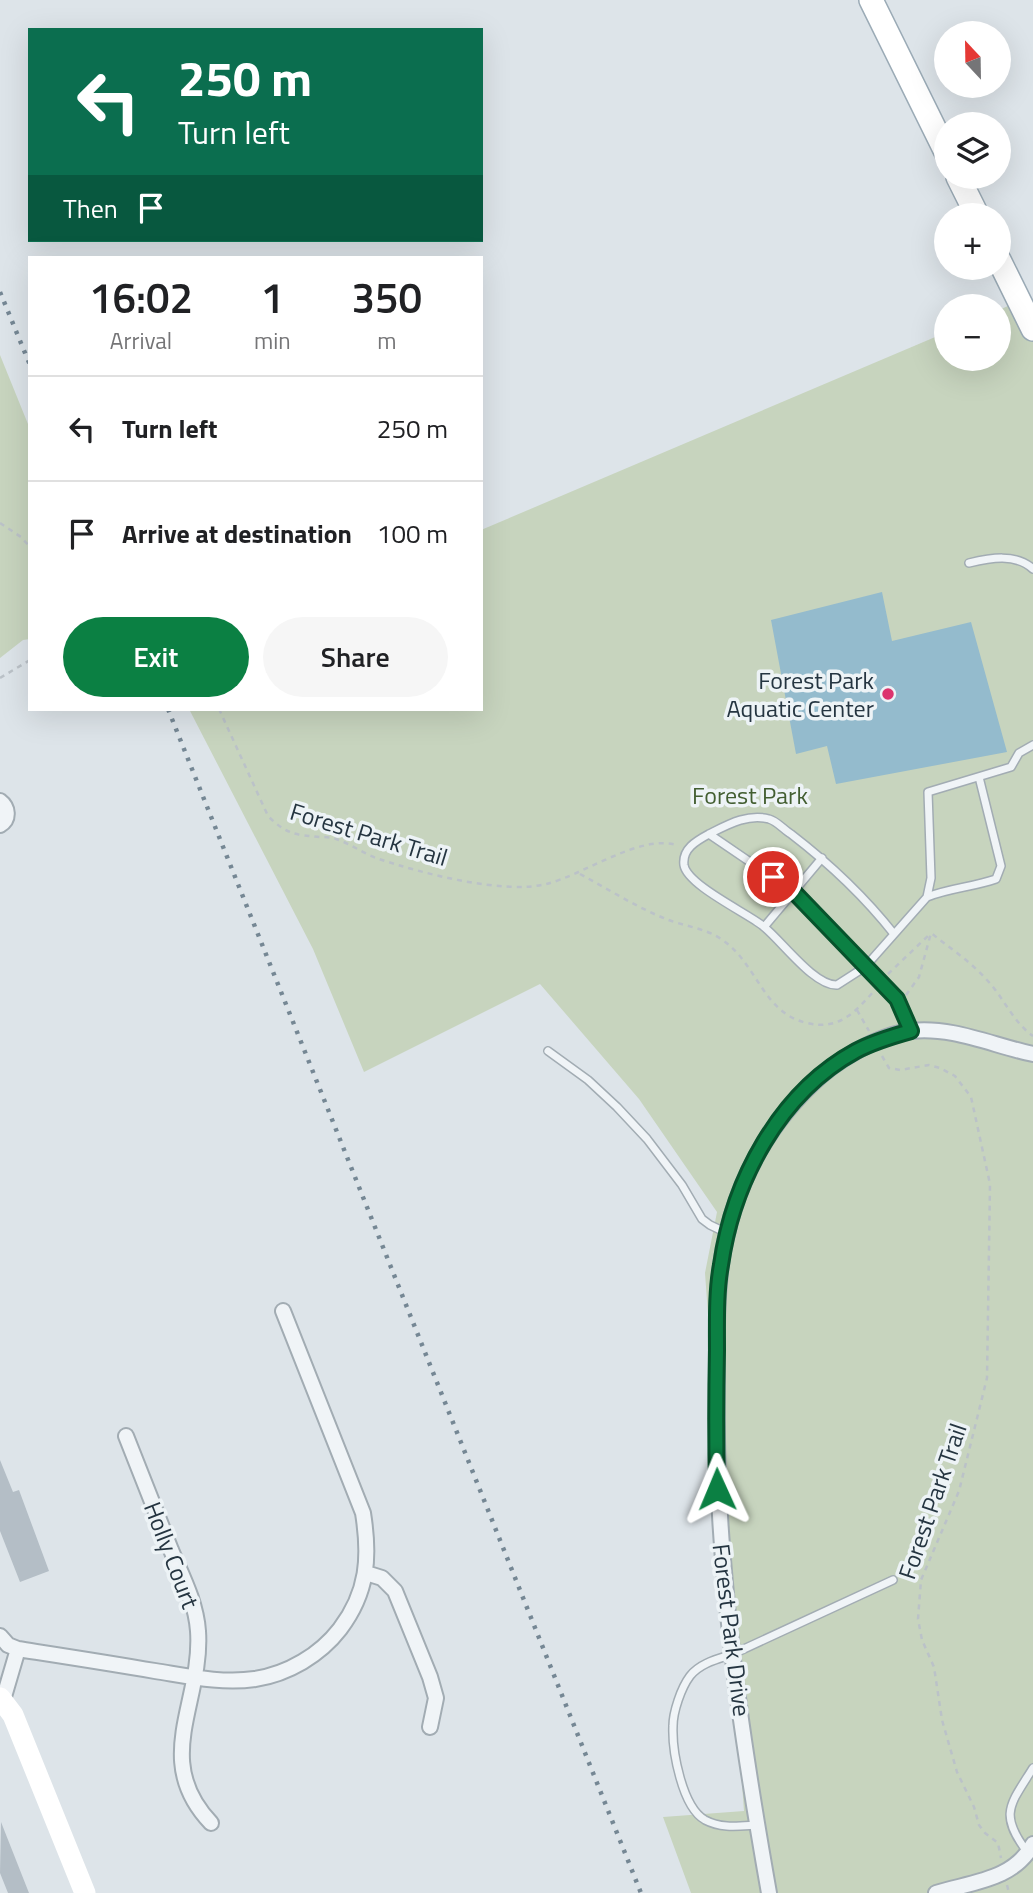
<!DOCTYPE html>
<meta charset="utf-8">
<style>
body{margin:0;font-family:"Titillium Web",sans-serif;background:#f6f6f6;color:#202124;height:100vh;display:flex;flex-direction:column;font-size:26px;white-space:nowrap}
*{box-sizing:border-box;margin:0}
p{font-size:23px;color:#757577}
.icon{flex:none;width:38px;height:38px;fill:none;stroke:currentColor;stroke-width:2;stroke-linecap:round;stroke-linejoin:round}
.map{position:relative;flex:1;overflow:hidden}
.panel{position:absolute;left:28px;top:256px;width:455px;height:455px;display:flex;flex-direction:column;background:#fff;border-radius:0px;box-shadow:0 7px 28px #0002}
.panel>*{flex:none}
.top-card{position:absolute;left:28px;top:28px;width:455px;height:214px;border-radius:0px;box-shadow:0 7px 28px #0002;background:#0b6e4f;color:#fff;overflow:hidden}
.needle{width:46px;rotate:338deg}
.controls{position:absolute;left:934px;top:21px;display:grid;gap:14px}
.controls a{display:grid;place-items:center;width:77px;height:77px;border-radius:50%;background:#fff;box-shadow:0 7px 28px #0002;font-size:35px}
.pin{position:absolute;display:grid;place-items:center;width:60px;height:60px;color:#fff;margin:-30px;border:4px solid #fff;border-radius:50%;box-shadow:0 2px 7px #0007}
.me{position:absolute;width:77px;margin:-38px;rotate:359deg;stroke-linejoin:round;filter:drop-shadow(0 0 5px #0008)}
.turn{display:flex;align-items:center;gap:24px;height:147px;padding:0 35px;font-size:32px}
.turn .icon{width:91px;height:91px;stroke-width:2.5}
.turn b{display:block;font-size:49px;line-height:60px}
.then{display:flex;align-items:center;height:66px;padding:0 35px;background:#0003;gap:14px;font-size:26px}
.eta{display:flex;justify-content:space-evenly;align-items:center;height:119px;text-align:center}
.eta b{font-size:42px;font-weight:600;line-height:49px}
.cta{display:flex;gap:14px;margin-top:auto;padding:14px 35px}
.cta a{flex:1;height:80px;border-radius:42px;background:#0b8043;color:#fff;font-size:28px;font-weight:600;line-height:80px;text-align:center}
.cta a+a{background:#f6f6f6;color:#202124}
ul{padding:0;list-style:none}
li{display:flex;align-items:center;gap:21px;height:105px;padding:0 35px;border-top:2px solid #e0e0e0}
li div{flex:1}
li b{display:block;font-size:26px}
li em{font-style:normal}
.map>svg:first-child{display:block}
</style>
<div class="map">
<svg width="1033" height="1893" viewBox="0 0 1033 1893">
<rect width="100%" height="100%" fill="#dde4e9"/>
<path fill="#c7d4be" d="M1019,301L1033,333V1893H691L663,1817L744,1811L705,1273L717,1212L639,1099L540,984L364,1072L313,949L189,709H481V530L947,332V359H999V310Z
M0,355L30,429V639L23,640L0,658Z"/>
<path fill="#94bbcd" d="M882,592L892,641L971,622L1007,752L836,784L827,746L796,754L771,620Z"/>
<path fill="#b4bec6" d="M0,1460L13,1492L19,1490L49,1571L20,1582L0,1531Z
M1,1822L29,1893H8L0,1873Z"/>
<g fill="none" stroke-linecap="round" stroke-linejoin="round">
<g stroke="#a2acb3" stroke-width="10">
<path id="lane" d="M969,563C990,558 1016,553 1033,569
M709,834L794,892L865,967L837,985C814,986 782,941 763,926C747,913 687,885 684,865C682,849 696,841 709,834C727,825 748,813 769,819C777,821 784,830 791,834C830,864 864,896 894,934
M927,897C950,888 973,887 996,879L1001,866L979,777
M764,927L822,858
M911,1031L897,999L865,967L927,897L931,878L928,792L1011,767L1019,753L1033,745
M548,1051L588,1080L617,1107L647,1139L682,1185L702,1219L710,1225L727,1233
M758,1825C739,1826 722,1829 705,1820C682,1807 672,1751 673,1726C673,1712 681,1688 690,1676C700,1663 718,1659 733,1654L893,1580
M1028,1853C998,1814 1010,1805 1033,1768"/>
</g>
<g stroke="#a2acb3" stroke-width="18">
<path id="street" d="M0,801C8,807 10,819 0,825
M126,1436C141,1474 156,1512 171,1550C182,1576 196,1602 198,1631C203,1702 151,1760 211,1823
M366,1573L382,1578L395,1591L430,1677L436,1698L430,1727
M0,1636L8,1645L18,1649C63,1656 109,1663 155,1671C187,1676 222,1684 255,1679C288,1674 320,1655 340,1629C368,1592 370,1557 363,1513L283,1311
M3,1700L18,1649
M769,1893C739,1724 714,1554 717,1382C717,1336 715,1288 725,1242C738,1181 767,1127 812,1084C835,1061 878,1035 911,1031C952,1026 994,1046 1033,1054
M936,1893C972,1882 1014,1880 1033,1844"/>
</g>
<g stroke="#9babb6" stroke-width="26">
<path id="primary" d="M871,0L947,154
M958,177L977,215
M999,260L1033,329"/>
</g>
<path stroke="#bbc2c8" stroke-width="2.5" stroke-dasharray="5 5" stroke-linecap="butt" d="M0,523L21,537L30,547
M0,678L30,660
M219,709L268,816C286,834 295,835 320,837C325,837 331,837 336,839C351,844 364,854 379,859C421,873 504,895 546,884C584,875 639,834 677,845
M580,874C608,889 636,907 666,919C683,926 705,928 721,939C757,962 762,1013 807,1023C839,1031 855,1012 875,990
M888,974L931,933
M906,995L919,977L931,933C950,948 971,962 987,980C1004,998 1013,1022 1033,1036
M857,1010L869,1031
M882,1056L889,1068L900,1070L929,1065L940,1068L955,1076L971,1097L990,1184L987,1378L959,1491L921,1580L918,1619L922,1640L934,1667L942,1720L957,1772L974,1807L979,1825L985,1833L998,1843L1001,1858
M1007,1885L1009,1893"/>
<use href="#lane" stroke="#f0f4f7" stroke-width="7"/>
<use href="#street" stroke="#f0f4f7" stroke-width="14"/>
<path stroke="#fff" stroke-width="21" d="M0,1698L13,1715L85,1893"/>
<use href="#primary" stroke="#fff" stroke-width="23"/>
<path stroke="#758794" stroke-width="4.5" stroke-dasharray="3.5 7" stroke-linecap="butt" d="M0,292L30,365
M168,709L641,1893"/>
</g>
<g fill="none" stroke-linecap="round" stroke-linejoin="round">
<g stroke="#07532c" stroke-width="18">
<path id="route" d="M717,1489C716,1442 716,1396 717,1350C717,1322 716,1292 721,1265C733,1181 779,1093 856,1051C873,1042 893,1036 911,1031L897,999L794,892L773,877"/>
</g>
<use href="#route" stroke="#0b8043" stroke-width="12"/>
</g>
<circle fill="#dc346e" stroke="#edf3f6" stroke-width="2.5" cx="888" cy="694" r="7"/>
<g text-anchor="middle" dominant-baseline="central" stroke-width="7" stroke-linejoin="round" paint-order="stroke">
<g font-size="24" fill="#253541" stroke="#edf3f6" text-anchor="end">
<text x="874" y="680">Forest Park<tspan x="874" dy="28">Aquatic Center</tspan></text>
</g>
<g font-size="24" fill="#425e31" stroke="#edf3f6">
<text x="750" y="795">Forest Park</text>
</g>
<g font-size="24" fill="#253541" stroke="#edf3f6">
<text transform="translate(369 834) rotate(17)">Forest Park Trail</text>
<text transform="translate(932 1501) rotate(-71)">Forest Park Trail</text>
<text transform="translate(172 1555) rotate(69)">Holly Court</text>
<text transform="translate(732 1630) rotate(83)">Forest Park Drive</text>
</g>
</g>
</svg>
<div class="controls">
<a><svg class="needle" viewBox="-14 -14 28 28"><path d="M0-13l5 13h-10z" fill="#e53935"/><path d="M0 13l5-13h-10z" fill="#757577"/></svg></a>
<a><svg class="icon" aria-label="layers" viewBox="0 0 24 24"><path d="M12 4l9 5-9 5-9-5zM3 14l9 5 9-5"/></svg></a>
<a>+</a>
<a>−</a>
</div>
<div class="pin" style="left:773px;top:877px;background:#d93025"><svg class="icon" aria-label="arrive" viewBox="0 0 24 24"><path d="M6 21V4h12l-3 4 3 4H6"/></svg></div>
<svg class="me" style="left:717px;top:1489px" viewBox="-20 -20 40 40"><path d="M0-17L14 15 0 8-14 15z" fill="#0b8043" stroke="#fff" stroke-width="4"/></svg>
<div class="top-card">
<div class="turn"><svg class="icon" aria-label="left" viewBox="0 0 24 24"><path d="M17 20v-9H6M10 6l-5 5 5 5"/></svg><div><b>250 m</b>Turn left</div></div>
<div class="then">Then<svg class="icon" aria-label="arrive" viewBox="0 0 24 24"><path d="M6 21V4h12l-3 4 3 4H6"/></svg></div>
</div>
<section class="panel">
<div class="eta">
<div><b>16:02</b><p>Arrival</p></div>
<div><b>1</b><p>min</p></div>
<div><b>350</b><p>m</p></div>
</div>
<ul>
<li><svg class="icon" aria-label="left" viewBox="0 0 24 24"><path d="M17 20v-9H6M10 6l-5 5 5 5"/></svg><div><b>Turn left</b></div><em>250 m</em></li>
<li><svg class="icon" aria-label="arrive" viewBox="0 0 24 24"><path d="M6 21V4h12l-3 4 3 4H6"/></svg><div><b>Arrive at destination</b></div><em>100 m</em></li>
</ul>
<div class="cta"><a>Exit</a><a>Share</a></div>
</section>
</div>
